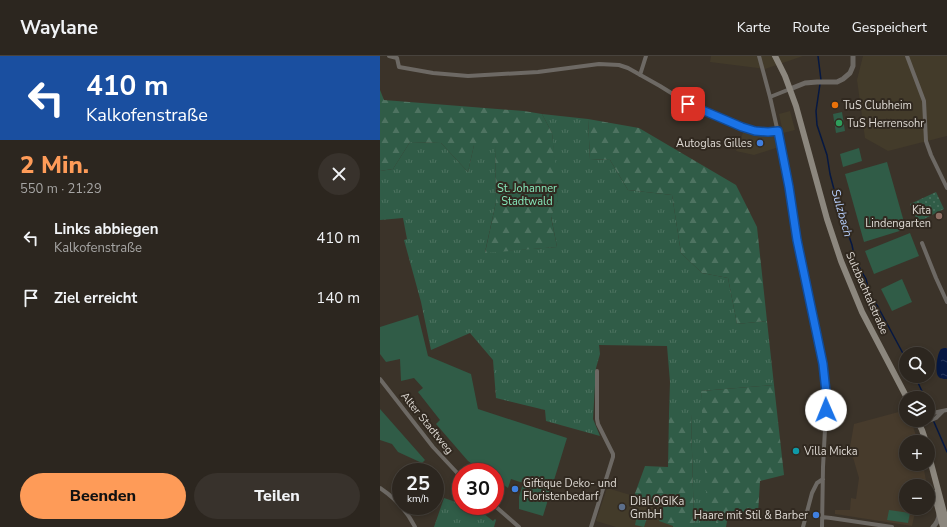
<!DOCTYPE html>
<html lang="de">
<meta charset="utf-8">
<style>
body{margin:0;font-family:"Nunito Sans",sans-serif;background:#38322c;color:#f1f3f6;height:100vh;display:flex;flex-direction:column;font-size:15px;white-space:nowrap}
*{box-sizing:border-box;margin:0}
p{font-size:13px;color:#a6a5a4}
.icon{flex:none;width:22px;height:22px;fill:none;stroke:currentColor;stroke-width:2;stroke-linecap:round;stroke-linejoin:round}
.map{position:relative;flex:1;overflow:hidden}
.sheet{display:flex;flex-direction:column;background:#2c261f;width:380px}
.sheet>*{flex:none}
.hud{background:#1a4fa0;color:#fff;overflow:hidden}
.tools{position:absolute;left:519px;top:291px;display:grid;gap:8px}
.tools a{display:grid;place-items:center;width:36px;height:36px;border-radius:50%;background:#2c261f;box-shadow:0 2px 6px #0003,0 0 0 1px #48433d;font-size:20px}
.speed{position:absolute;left:12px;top:407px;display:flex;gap:8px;font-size:20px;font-weight:700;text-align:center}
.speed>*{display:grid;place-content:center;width:52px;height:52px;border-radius:50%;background:#2c261f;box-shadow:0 2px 6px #0003,0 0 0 1px #48433d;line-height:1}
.speed small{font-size:10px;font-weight:400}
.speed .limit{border:6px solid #d22;background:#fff;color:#111}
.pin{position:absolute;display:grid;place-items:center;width:34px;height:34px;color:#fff;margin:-17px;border-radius:8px;box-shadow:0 2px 6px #0006}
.me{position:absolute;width:44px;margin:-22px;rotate:359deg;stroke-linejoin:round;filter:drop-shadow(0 0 3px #0008)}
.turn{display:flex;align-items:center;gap:14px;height:84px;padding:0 20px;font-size:18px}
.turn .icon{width:52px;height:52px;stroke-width:2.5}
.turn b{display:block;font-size:28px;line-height:34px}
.round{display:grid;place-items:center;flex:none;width:42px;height:42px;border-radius:21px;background:#38322c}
.summary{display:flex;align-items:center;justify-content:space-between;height:68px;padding:0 20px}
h1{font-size:24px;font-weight:800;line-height:30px;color:#fe9b58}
.primary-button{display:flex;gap:8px;margin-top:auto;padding:8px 20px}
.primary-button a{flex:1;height:46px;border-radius:24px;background:#fe9b58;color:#111;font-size:16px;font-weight:800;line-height:46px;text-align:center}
.primary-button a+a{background:#38322c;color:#f1f3f6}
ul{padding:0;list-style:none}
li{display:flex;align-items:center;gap:12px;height:60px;padding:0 20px}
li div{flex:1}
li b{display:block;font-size:15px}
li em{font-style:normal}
header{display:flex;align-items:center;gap:24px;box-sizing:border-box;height:56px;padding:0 20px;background:#2c261f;border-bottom:1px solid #48433d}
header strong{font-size:19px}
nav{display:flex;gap:22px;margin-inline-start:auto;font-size:14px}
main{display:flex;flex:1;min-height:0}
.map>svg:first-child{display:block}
</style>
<header>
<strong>Waylane</strong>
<nav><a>Karte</a><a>Route</a><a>Gespeichert</a></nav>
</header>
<main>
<section class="sheet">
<div class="hud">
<div class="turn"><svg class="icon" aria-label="left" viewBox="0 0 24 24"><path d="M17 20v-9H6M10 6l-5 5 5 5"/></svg><div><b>410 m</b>Kalkofenstraße</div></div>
</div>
<div class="summary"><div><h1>2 Min.</h1><p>550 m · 21:29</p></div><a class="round"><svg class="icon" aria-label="close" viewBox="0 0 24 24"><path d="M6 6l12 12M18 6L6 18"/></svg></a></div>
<ul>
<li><svg class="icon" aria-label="left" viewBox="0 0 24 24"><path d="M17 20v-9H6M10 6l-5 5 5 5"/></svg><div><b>Links abbiegen</b><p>Kalkofenstraße</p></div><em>410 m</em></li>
<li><svg class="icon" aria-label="arrive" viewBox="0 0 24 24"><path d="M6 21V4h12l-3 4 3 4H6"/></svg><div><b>Ziel erreicht</b></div><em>140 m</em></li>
</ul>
<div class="primary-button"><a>Beenden</a><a>Teilen</a></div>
</section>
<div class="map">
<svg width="567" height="471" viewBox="0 0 567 471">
<defs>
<pattern id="grass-tufts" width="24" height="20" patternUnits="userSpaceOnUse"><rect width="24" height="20" fill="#305c47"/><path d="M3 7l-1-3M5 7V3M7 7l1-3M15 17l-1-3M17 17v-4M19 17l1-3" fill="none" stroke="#4e7361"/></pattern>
<pattern id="forest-firs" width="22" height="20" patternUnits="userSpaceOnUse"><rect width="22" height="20" fill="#305c47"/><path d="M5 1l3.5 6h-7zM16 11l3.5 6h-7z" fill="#4e7361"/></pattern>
<pattern id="park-dots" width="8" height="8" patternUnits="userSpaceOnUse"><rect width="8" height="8" fill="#305c47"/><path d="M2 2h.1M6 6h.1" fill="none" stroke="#4e7361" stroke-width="1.8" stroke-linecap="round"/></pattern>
<pattern id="water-ripples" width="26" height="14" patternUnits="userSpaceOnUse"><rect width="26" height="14" fill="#061842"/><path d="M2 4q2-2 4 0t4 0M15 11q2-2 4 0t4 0" fill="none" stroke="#2a395c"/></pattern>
</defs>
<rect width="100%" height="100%" fill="#3b3329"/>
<path fill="#433b2a" d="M331,0H423L385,13L330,6Z
M483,0H567V80L508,95L485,82L477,24Z
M410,55L415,74L403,77L399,58Z
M364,74L381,79H388L396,77L399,91L374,99L356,95Z
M227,432L284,449L293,471H236L216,465Z"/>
<path fill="#473b2c" d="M526,354V364H531L538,386H526V408H543L547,430H526V452H536L532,470L455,458V454H470L471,442L476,443L479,422L470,391L474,368Z"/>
<path fill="url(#grass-tufts)" d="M162,58L208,63L210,103L230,104L248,134L292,139L301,197L322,217L348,222L357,268L387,265L394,329L321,335L336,462V471H314L311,358H289L290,326L287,290L219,289L220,298L216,312L213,363L220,380L166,365L165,354L116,342L113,304L90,277L51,294L41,246L24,184L27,183L23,162L0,164V115L13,113L30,86L61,87L88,116L94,89H115L116,146L105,196L177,191L171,160L178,144L172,77Z
M64,442L76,446L81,443V450H94L113,465L115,463L116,464L114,471H54Z
M256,457L267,462L264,471L255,469L256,464L254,463Z"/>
<path fill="url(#forest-firs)" d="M0,34L4,44L144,55L162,58L172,77L177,120L178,144L171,161L177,191L105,197L116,146L115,89H94L88,116L61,87L30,86L13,113L0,115Z
M208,63L259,72L356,129L377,171L387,265L357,268L348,222L322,217L301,197L292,139L248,134L230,104L210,103Z
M394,329L404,419L380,425L378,458L348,459L346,471H336V462L327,454L321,335Z
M289,358H311L314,471H293V470L279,465L284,449L254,440L265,410L288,411Z"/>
<path fill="url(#park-dots)" d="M556,136L564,153L538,166L530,148Z"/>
<path fill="#305c47" d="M462,56L465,75L456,77L453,58Z
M479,92L482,105L463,111L460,98Z
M507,106L526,173L484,186L465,118Z
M530,177L539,200L494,218L485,195Z
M522,223L532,246L512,255L501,233Z
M38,259L48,300L91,318L98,353L187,382L163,460L139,453V441L143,427L131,423L128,432L115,423V416H104L88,405L56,368L60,364L38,336L43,332L34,322L21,325L20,303L6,306L0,298V271Z
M0,353L45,404L42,407L18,396L12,388L0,384Z
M509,454L530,457L528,467L507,464Z"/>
<path fill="url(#water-ripples)" d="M564,292H567V323C563,323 560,323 558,320C555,316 557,297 561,293C562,293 563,292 564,292Z"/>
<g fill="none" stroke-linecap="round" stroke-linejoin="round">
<path stroke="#061842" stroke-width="1.5" d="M438,0L441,24
M440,28L436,55L437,69L447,99L450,118L457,145L472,189L475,204L478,209L486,223L490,239L498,251L526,303
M535,320L545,342
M548,350V351
M554,366L567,396"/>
<path stroke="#6d6964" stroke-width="4" d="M9,0L17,2L19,11L53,17L88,20L158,16L219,8L239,9L248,12L280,30L309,48L336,60L362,71L375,75L388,76L398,75
M379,0L390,41L406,112L417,184L439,289L444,320L446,337V354L443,411L442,471
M527,0L544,45L546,85L551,99L567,132
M260,19L266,0
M390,41L410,33
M542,187L556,222L567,246
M0,323L53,391L81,421
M548,358L567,354
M539,369L556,362L563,355
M0,432C15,442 27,455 35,471
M115,450L139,471
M442,461L451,462L512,471
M211,471L233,401V398L218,368L217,363V315
M423,471L432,437L437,427L443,423"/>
<path stroke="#6d6964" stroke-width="5" d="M410,33L425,27L437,26H457L463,23L470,17L473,10V0
M553,471C557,467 559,464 559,458"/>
<path stroke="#8c877e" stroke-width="6" d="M395,0L405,20L416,50L447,163L461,205L482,256L527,342
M537,364L542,374L546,386
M548,396L567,468
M554,437L563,471"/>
</g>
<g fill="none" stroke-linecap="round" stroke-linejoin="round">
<g stroke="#114b97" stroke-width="10">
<path id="route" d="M308,48L362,71L375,75L388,76L398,75L409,131L417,184L443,308L446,336V354"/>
</g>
<use href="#route" stroke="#1a73e8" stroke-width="7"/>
</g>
<circle fill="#e8710a" stroke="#312920" stroke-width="1.5" cx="455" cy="49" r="4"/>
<circle fill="#2e9e5b" stroke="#312920" stroke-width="1.5" cx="459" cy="67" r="4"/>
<g fill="#3f7fe0" stroke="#312920" stroke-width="1.5">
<circle cx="380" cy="87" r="4"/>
<circle cx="135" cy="433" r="4"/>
<circle cx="436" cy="459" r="4"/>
</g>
<circle fill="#8d6e63" stroke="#312920" stroke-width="1.5" cx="559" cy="160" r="4"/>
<circle fill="#0f9aa8" stroke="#312920" stroke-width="1.5" cx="416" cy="395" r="4"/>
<circle fill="#5c6f8a" stroke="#312920" stroke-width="1.5" cx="242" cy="451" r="4"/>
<g text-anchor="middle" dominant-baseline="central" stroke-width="4" stroke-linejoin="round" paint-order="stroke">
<g font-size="11" fill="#ded9d3" stroke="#312920" text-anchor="start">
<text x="463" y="49">TuS Clubheim</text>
<text x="467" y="67">TuS Herrensohr</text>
<text x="372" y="87" text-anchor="end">Autoglas Gilles</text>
<text x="551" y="154" text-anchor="end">Kita<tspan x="551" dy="13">Lindengarten</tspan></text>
<text x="424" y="395">Villa Micka</text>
<text x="143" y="427">Giftique Deko- und<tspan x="143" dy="13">Floristenbedarf</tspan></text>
<text x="250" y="445">DIaLOGIKa<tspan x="250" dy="13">GmbH</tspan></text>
<text x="428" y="459" text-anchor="end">Haare mit Stil &amp; Barber</text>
</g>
<g font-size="11" fill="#85e6b8" stroke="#312920">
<text x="147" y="132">St. Johanner<tspan x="147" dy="13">Stadtwald</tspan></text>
</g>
<g font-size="11" fill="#ded9d3" stroke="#312920">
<text transform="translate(487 237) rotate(66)">Sulzbachtalstraße</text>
<text transform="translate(47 367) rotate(51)">Alter Stadtweg</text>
</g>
<g font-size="12" font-style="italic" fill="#b5cdfa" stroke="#312920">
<text transform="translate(462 157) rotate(74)">Sulzbach</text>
</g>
</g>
</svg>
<div class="tools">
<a><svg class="icon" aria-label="search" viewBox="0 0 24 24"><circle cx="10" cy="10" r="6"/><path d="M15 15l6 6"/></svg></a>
<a><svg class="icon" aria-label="layers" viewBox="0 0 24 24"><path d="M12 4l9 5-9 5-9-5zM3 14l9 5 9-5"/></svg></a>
<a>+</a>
<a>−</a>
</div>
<div class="speed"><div>25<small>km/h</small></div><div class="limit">30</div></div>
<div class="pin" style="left:308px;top:48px;background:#d93025"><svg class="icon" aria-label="arrive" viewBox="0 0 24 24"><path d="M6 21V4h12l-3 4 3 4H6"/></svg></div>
<svg class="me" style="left:446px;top:354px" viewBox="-20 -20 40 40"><circle r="19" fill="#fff"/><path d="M0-13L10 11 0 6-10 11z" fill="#1a73e8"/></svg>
</div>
</main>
